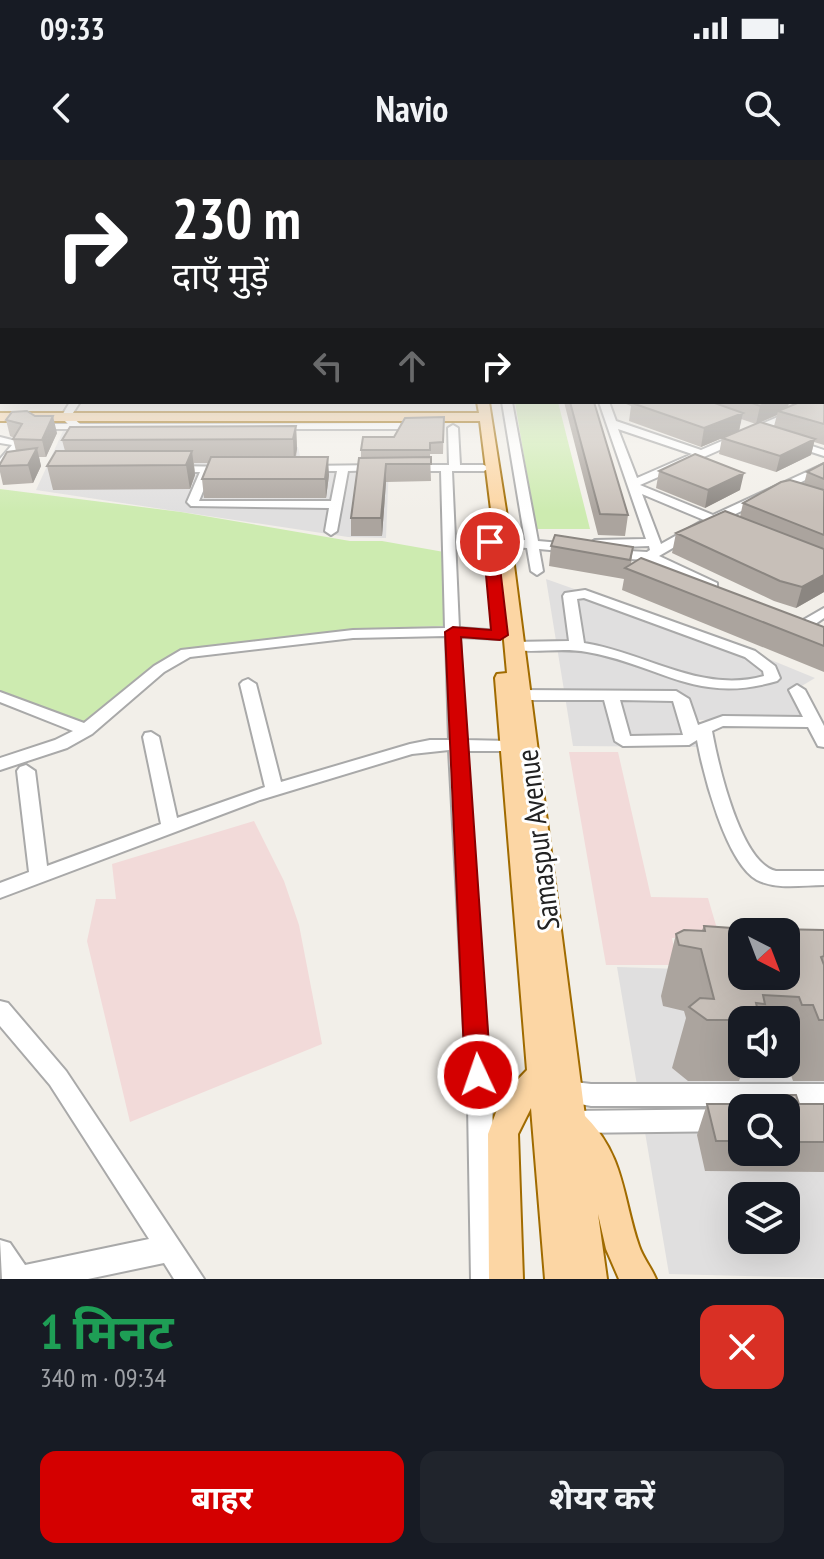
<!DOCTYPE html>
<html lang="hi">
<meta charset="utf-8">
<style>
body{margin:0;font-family:"PT Sans Narrow","Noto Sans Devanagari",sans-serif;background:#20242c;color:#f1f3f6;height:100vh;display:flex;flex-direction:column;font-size:30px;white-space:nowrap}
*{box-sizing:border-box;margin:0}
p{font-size:26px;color:#9ea1a6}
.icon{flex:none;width:44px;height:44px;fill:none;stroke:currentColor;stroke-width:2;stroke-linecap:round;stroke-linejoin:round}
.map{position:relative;height:1119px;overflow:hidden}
.drawer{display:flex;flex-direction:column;background:#171b24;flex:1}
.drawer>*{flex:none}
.top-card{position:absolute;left:0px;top:0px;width:824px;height:244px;box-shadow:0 8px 32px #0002;background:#202124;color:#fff;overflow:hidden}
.needle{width:52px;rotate:138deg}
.buttons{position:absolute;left:728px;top:758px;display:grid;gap:16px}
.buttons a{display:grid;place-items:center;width:72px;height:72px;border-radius:16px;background:#171b24;box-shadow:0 8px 32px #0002;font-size:40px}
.pin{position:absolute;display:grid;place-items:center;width:68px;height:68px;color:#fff;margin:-34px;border:4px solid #fff;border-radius:50%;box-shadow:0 2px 8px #0007}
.me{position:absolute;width:88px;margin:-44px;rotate:357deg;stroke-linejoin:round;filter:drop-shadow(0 0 6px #0008)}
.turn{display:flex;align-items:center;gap:28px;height:168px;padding:0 40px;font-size:36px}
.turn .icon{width:104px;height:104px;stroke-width:2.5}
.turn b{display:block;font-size:56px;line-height:68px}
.lanes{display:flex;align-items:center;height:76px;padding:0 40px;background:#0003;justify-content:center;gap:40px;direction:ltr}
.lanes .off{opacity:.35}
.round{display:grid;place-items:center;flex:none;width:84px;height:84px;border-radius:16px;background:#20242c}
.summary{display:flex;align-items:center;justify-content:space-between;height:136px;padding:0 40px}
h1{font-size:48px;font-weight:700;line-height:60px;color:#1e9e55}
.button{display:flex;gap:16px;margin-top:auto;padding:16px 40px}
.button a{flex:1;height:92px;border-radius:16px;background:#d40000;color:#fff;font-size:32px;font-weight:700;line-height:92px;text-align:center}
.button a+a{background:#20242c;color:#f1f3f6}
.status{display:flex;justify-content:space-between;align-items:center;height:56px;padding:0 40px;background:#171b24;direction:ltr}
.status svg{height:22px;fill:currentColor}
header{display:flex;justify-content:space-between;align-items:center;height:104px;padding:0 40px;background:#171b24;font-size:36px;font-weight:700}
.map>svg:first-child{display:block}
</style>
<div class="status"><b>09:33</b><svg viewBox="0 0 49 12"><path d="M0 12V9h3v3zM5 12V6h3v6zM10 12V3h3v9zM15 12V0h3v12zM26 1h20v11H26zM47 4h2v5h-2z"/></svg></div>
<header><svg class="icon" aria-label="back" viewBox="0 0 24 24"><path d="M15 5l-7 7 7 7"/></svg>Navio<svg class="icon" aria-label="search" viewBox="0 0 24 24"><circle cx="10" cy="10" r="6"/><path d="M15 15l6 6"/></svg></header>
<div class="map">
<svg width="824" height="1119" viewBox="0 0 824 1119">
<rect width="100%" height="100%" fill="#f2efe9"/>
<path fill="#e0dfdf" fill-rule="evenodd" d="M82,270L72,290L298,287L302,305H389L386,378L348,377L36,330L63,271Z
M546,419L752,492L815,518L800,527H792L807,559L694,560L700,587L573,586Z
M617,807L742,811V816L824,813V1118L669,1114ZM742,860H786V904H742ZM742,948H786V992H742ZM742,1036H786V1080H742Z"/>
<path fill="#f2dad9" d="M569,592H618L651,737L708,738L720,779L672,778L678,805H606Z
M254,661L284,721L299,765L322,884L130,962L87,781L96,739H116L112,704Z"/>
<path fill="#cdebb0" d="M515,242H558L590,369H536Z
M0,329L181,352L350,381H382L444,392L446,466L379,468L187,490L167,498L88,564L0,531Z"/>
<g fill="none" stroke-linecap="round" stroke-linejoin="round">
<g stroke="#a9a9a9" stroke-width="4">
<path id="minor" d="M822,205L824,206V212L822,211Z
M822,239L824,244L640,325L713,355L824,304V311L723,360V365L714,364L659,396L717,423V429H707L647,400L611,398L605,394L611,390L647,392L650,390L649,386L595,388L589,384L595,380L646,379L599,242H609L616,261L701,290L813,242H822ZM618,269L692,294L637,318ZM642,334L704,360L661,384Z
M70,242H80L71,256L80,264L400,263L405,266L400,269H35V265L39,264H68L61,257Z
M502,242H512L538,381L572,384L578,388L572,392L539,389L543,411L537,415L531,411L527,388L503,386L497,382L503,378L525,380Z
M453,265L458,268L460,305H484L489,308L484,311H452L459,468L500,471L507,475L500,479L460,477L465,580L510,581L518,586L510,591H466L492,945L499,1119H471L468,945L449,590L412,594L260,640L0,738V723L29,712L17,611L20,607L26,605L35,611L47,706L161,664L143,577L145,573L151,572L159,577L177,658L265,627L240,524L243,521L248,519L256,524L281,622L410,584L430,580H449L446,476L353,478L190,497L164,512L92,574L67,588L0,610V598L55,580L73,571L0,542V532L84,563L154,506L181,490L353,470L445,468L441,311H410L405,308L410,305H449L448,268Z
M0,277L24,283L4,308L0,309V299L12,285L0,283Z
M791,279L824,290V296L787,284L786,282Z
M379,305L383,306V310L348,311L337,371L331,375L325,371L329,348L191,346L187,342L200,312H174L169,309L174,306L231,307V311L211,312L199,341H331L337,311H310L306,310V306Z
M585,430L755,491L775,506L780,518L777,521C696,545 661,505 587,492C561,487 533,494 508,489L506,486L508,483L513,482L569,481L563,436L565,433ZM584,438L745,497L763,511L764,516C701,534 644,492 584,483L577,439Z
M824,448V458L808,469H798L796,466L798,463Z
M797,525L805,530L824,566V587L818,586L808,567L723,566L712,571C718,603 740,703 776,711H824V725C803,725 777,730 757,720C726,703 703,613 697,580L689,585L623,586L615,581L604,540H519L511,535L519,530L676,531L689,539L698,565L723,556L803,557L789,530ZM620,540L673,541L683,575L630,576Z
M0,841L8,843L66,911L204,1119H174L164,1103L88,1119H2L0,1080L10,1083L25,1105L149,1079L50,925L0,866Z
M567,921L591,924H824V946H591L559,940L555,932L559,924Z
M742,949V971L571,973L562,970L559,962L562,954L571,951Z"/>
</g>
<g stroke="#a06b00" stroke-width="4">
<path id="major" d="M477,242H489L511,382L585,956C625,996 622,1036 639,1086C643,1098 651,1107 656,1119H619L606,1089L598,1054L607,1119H545L531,948L518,974L523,1119H489L488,974L502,936L527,910L495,518L497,514L507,513L495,382L480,261H0V253H479Z"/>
</g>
<use href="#minor" fill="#fff" fill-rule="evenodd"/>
<use href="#major" fill="#fcd6a4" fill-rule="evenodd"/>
</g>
<path fill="#aba49e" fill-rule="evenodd" d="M0,196H2V239H0Z
M824,232V285L814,282L811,295L776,312L719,294L722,278L774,266L777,255L756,264L741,259L739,271L701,287L629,261L631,246L621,242H789L788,247Z
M564,242H594L628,355L625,376L598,375Z
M444,257L443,294H430L431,321L386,322L382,376H351V358L361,298V290Z
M6,260L57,273L46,297H39L41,306L33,323L3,325L0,312V304L16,291L13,279L14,278L10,276Z
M296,266L297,289L296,297L329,315L326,338H204L202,319L208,303H194L195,315L190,329L53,330L47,306L65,291L62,280Z
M824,303V432L796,448L774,441L672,393L676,373L740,357L743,343L804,324L807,312Z
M659,311L740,330L705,348L656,328Z
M551,386L633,387L631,405L824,467V512L622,430L624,419L549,406Z
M704,766L742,816H786V772H774L776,769L824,770V921H793L788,907H778L777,904H786V860H742V904H745L739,921H688L672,908L686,858L684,851L663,846L661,836L676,774L702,770Z
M707,944H824V1012L705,1011L697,975ZM742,948H786V992H742Z"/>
<path fill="#8b8681" d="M768,242H789L787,250L778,251L777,255L756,264L760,246Z
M743,253L739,271L701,287L704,268Z
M53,256L57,273L46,297L42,280Z
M296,266L297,289L294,302L293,279Z
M815,279L811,295L776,312L780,296Z
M37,288L41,306L33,323L28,305Z
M192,291L195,315L190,329L186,305Z
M328,297L329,315L326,338L325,319Z
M386,304V322L382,376L381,358Z
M744,313L740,330L705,348L708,330Z
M824,415V432L796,448L802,427Z"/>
<path fill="#c7bfb8" stroke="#8b8681" stroke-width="2" d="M0,196H2V225H0Z
M824,232V264L778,251L800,242H822V233Z
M570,242H594L628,355L600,354Z
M634,242H712L743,253L704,268L632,243Z
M749,242H768L760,246Z
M27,251L35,256H53L42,280L13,279L22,264L6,260L12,252Z
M444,257L443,282L430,283V290H361L363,277H394L405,258Z
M760,262L815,279L780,296L722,278Z
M296,266L293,279L62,280L70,267Z
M37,288L28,305L0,306V304L7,292Z
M56,291H192L186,305L47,306Z
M695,294L744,313L708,330L659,311Z
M211,297H328L325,319H202Z
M431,297V304H386L381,358H351L359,298Z
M824,303V319L807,312Z
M790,320L824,330V375L743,343L781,322Z
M725,351L824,389V415L802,427L780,421L676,373Z
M555,375L633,387L630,400L551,386Z
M641,398L824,467V486L625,408Z
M704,766L732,768L734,775L742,776V816H786V772H776V769L824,770V796L821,797L824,805V860H819L813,845H802L799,837L763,835L765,844L756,843L760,860H707L689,847L700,838L714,839L701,789L679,785L676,774L684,770L705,771Z
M757,935H796L799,944H824V982H786V948H742V981H716L707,944H754Z"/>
<linearGradient id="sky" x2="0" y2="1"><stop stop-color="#8fc0e4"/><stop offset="0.56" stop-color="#f9f8f5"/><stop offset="1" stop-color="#f9f8f5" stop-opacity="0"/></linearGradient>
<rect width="824" height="352" fill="url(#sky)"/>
<path fill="#d40000" stroke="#8a0000" stroke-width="2" d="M490,377L497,382L508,475L500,480L461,477L491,915L487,923L478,927L468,923L465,915L445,472L453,467L491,470L483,382Z"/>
<g text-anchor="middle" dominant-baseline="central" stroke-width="6" stroke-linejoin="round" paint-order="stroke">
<g font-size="30" fill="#222" stroke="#fff">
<text transform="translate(537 680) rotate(-97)">Samaspur Avenue</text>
</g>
</g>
</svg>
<div class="buttons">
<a><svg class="needle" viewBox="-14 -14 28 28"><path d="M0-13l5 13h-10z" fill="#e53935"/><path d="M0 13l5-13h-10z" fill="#9ea1a6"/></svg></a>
<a><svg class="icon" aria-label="sound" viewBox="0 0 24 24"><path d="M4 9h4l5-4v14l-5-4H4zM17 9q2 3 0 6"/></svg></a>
<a><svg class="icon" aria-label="search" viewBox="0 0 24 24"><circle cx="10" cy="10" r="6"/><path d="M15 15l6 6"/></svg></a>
<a><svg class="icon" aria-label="layers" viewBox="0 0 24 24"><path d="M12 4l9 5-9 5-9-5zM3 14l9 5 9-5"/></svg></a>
</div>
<div class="pin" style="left:490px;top:382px;background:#d93025"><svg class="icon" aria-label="arrive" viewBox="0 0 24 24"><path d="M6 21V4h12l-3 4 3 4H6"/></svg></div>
<svg class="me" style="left:478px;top:915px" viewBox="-20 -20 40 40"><circle r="17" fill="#d40000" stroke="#fff" stroke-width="3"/><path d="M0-11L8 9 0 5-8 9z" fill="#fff"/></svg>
<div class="top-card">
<div class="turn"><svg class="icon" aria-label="right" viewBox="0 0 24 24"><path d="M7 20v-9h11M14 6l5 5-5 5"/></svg><div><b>230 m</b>दाएँ मुड़ें</div></div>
<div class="lanes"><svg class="icon off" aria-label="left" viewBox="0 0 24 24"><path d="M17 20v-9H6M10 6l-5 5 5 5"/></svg><svg class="icon off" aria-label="ahead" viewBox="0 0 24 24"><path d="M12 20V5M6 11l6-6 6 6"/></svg><svg class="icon" aria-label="right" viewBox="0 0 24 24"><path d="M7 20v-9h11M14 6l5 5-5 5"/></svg></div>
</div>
</div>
<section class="drawer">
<div class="summary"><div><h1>1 मिनट</h1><p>340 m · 09:34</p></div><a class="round" style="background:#d93025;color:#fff"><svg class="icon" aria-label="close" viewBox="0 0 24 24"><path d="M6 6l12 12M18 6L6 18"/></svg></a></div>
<div class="button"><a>बाहर</a><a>शेयर करें</a></div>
</section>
